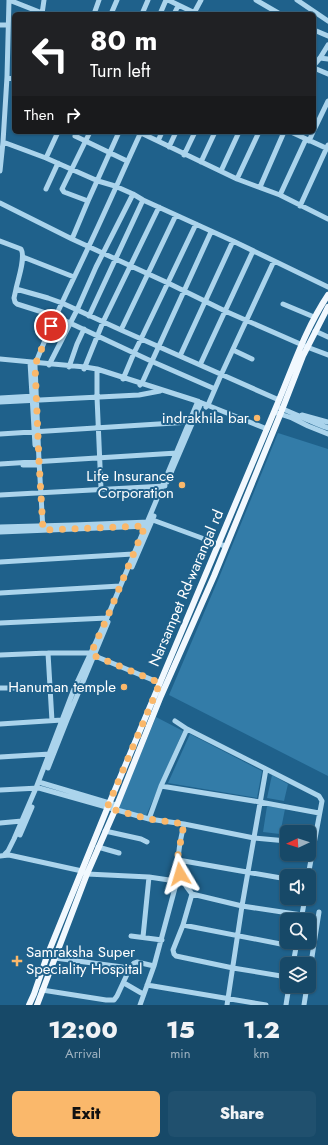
<!DOCTYPE html>
<style>
body{margin:0;font-family:Jost,sans-serif;background:#20506e;color:#f1f3f6;height:100vh;display:flex;flex-direction:column;font-size:15px;white-space:nowrap}
*{box-sizing:border-box;margin:0}
p{font-size:13px;color:#9eb2c0}
.icon{flex:none;width:22px;height:22px;fill:none;stroke:currentColor;stroke-width:2;stroke-linecap:round;stroke-linejoin:round}
.map{position:relative;height:1005px;overflow:hidden}
.sheet{display:flex;flex-direction:column;background:#174968;flex:1}
.sheet>*{flex:none}
.top-card{position:absolute;left:12px;top:12px;width:304px;height:122px;border-radius:6px;box-shadow:0 1px 3px #0004,0 0 0 1px #36617c;background:#202124;color:#fff;overflow:hidden}
.needle{width:26px;rotate:266deg}
.controls{position:absolute;left:280px;top:825px;display:grid;gap:8px}
.controls a{display:grid;place-items:center;width:36px;height:36px;border-radius:6px;background:#174968;box-shadow:0 1px 3px #0004,0 0 0 1px #36617c;font-size:20px}
.pin{position:absolute;display:grid;place-items:center;width:34px;height:34px;color:#fff;margin:-17px;border:2px solid #fff;border-radius:50%;box-shadow:0 1px 4px #0007}
.me{position:absolute;width:44px;margin:-22px;rotate:353deg;stroke-linejoin:round;filter:drop-shadow(0 0 3px #0008)}
.turn{display:flex;align-items:center;gap:14px;height:84px;padding:0 12px;font-size:18px}
.turn .icon{width:52px;height:52px;stroke-width:2.5}
.turn b{display:block;font-size:28px;line-height:34px}
.then{display:flex;align-items:center;height:38px;padding:0 12px;background:#0003;gap:8px;font-size:15px}
.eta{display:flex;justify-content:space-evenly;align-items:center;height:68px;text-align:center}
.eta b{font-size:24px;font-weight:800;line-height:28px}
.button{display:flex;gap:8px;margin-top:auto;padding:8px 12px}
.button a{flex:1;height:46px;border-radius:6px;background:#fab86b;color:#111;font-size:16px;font-weight:800;line-height:46px;text-align:center}
.button a+a{background:#20506e;color:#f1f3f6}
.map>svg:first-child{display:block}
</style>
<div class="map">
<svg width="328" height="1005" viewBox="0 0 328 1005">
<rect width="100%" height="100%" fill="#1f618b"/>
<path fill="#337ca8" d="M278,433L328,449V776L169,695L218,580Z
M156,717L183,731L146,816L118,809Z
M190,734L262,771L257,798L168,783Z
M272,775L288,784L284,801L267,798Z
M267,806L285,809L280,834L263,832Z"/>
<g fill="none" stroke-linecap="round" stroke-linejoin="round">
<path stroke="#abd4ec" stroke-width="5" d="M9,0L7,77L3,142L46,158L98,181L115,186L133,194L143,200L233,241L328,287
M9,0L42,13
M168,0L197,14
M256,0L280,14
M297,0L328,21
M194,13L201,0
M42,14L44,0
M94,14L99,0
M111,14L117,0
M142,14L148,0
M160,14L166,0
M174,14L178,6
M0,25H8
M314,30L328,36
M320,58L328,59
M314,65L320,58L328,45
M314,68L328,74
M7,77L14,79
M314,130L328,101
M139,132L237,179L280,195L328,219
M291,132L328,149
M75,136L127,161
M158,141L162,132
M309,141L313,132
M169,147L176,132
M184,155L195,132
M46,158L58,132
M201,162L215,132
M0,171L3,142
M221,171L239,132
M237,179L259,132
M260,187L284,132
M46,189L58,163
M280,195L306,139
M88,201L64,192L62,189L90,132
M0,203L72,239L168,283L225,311L307,347L328,355
M300,206L328,145
M72,239L88,201L119,132
M0,241L21,249C26,257 18,279 16,289L48,298L62,303L121,330L279,400
M23,257L74,277
M16,289L14,298L15,302L17,304L55,316L151,361L215,389
M283,304L314,317
M89,316L143,200
M121,330L176,215
M315,331L328,337
M233,350L252,359
M180,356L233,241
M0,359L85,367L97,369L197,401L267,429
M30,362L35,445
M49,365L77,310L96,267L133,194
M200,365L253,251
M69,367L77,344L84,329
M84,369L103,322L159,207
M97,369V397L101,489
M123,379L134,353L141,339L196,224
M140,385L142,383L211,232
M0,398L35,396
M0,402L139,395L160,391
M206,407L208,405L221,375L274,261
M280,408C296,414 311,422 328,428
M274,412L295,419
M302,415L328,422
M292,418L308,426L328,434
M0,434L190,422
M0,464L177,453
M23,465H36
M167,482L201,403
M0,495L165,486
M150,519L218,544L226,546
M0,527L74,525L149,522
M43,530L39,461L35,365C50,325 70,287 88,248C106,210 123,171 141,132
M0,532L148,526
M0,562L133,554
M132,567L154,516
M0,593L120,586
M0,623L107,618
M48,653L52,721
M0,655L48,653H91L95,656L160,683
M0,688H50
M175,721L187,729L161,786L149,819L184,824C178,851 172,871 192,894
M0,724L62,720
M187,729L266,769L242,906L227,1005
M0,757L50,754
M48,768L67,720L108,622
M266,769L319,796L322,801L308,876
M42,783L116,805
M161,786L260,802L319,813
M0,790L39,788L149,819
M0,823L22,821
M184,824L254,838L287,841
M105,831L141,839L147,842
M20,835L32,807
M98,847L119,853
M9,855L5,854L8,851L14,839L36,788L74,689L107,618L198,401
M0,856L9,855L82,871L87,874L149,877L169,880L172,881L175,884V888L154,966L140,1005
M178,860L287,879
M301,920L305,898
M183,925L296,947
M131,936L162,940
M143,937L149,877
M55,958L130,968L134,963L137,962L154,966
M293,964L297,942
M309,976L319,912
M287,977L233,968L176,956L174,954L173,950L183,925L192,894L242,906L302,915
M124,983L143,994
M147,985L266,1005
M42,990L106,1000H114L117,996L130,968
M286,1005L289,986
M304,1005L307,986"/>
<path stroke="#f1f8fe" stroke-width="6" d="M29,1005L34,994L47,956L109,804L279,400C294,364 306,328 328,295
M37,1005L87,874L115,810L161,696L214,576L280,415L303,356L328,307"/>
</g>
<g fill="none" stroke-linecap="round" stroke-linejoin="round">
<path stroke="#fab86b" stroke-width="7" stroke-dasharray="0 12.6" d="M51,326L35,365L39,461L43,530L145,526L107,618L91,653L95,656L160,683L107,808L149,819L184,824L178,855L180,874"/>
</g>
<g fill="#fab86b" stroke="#1f618b" stroke-width="1.5">
<circle cx="257" cy="418" r="4"/>
<circle cx="182" cy="485" r="4"/>
<circle cx="124" cy="687" r="4"/>
<path d="M15 955h4v4h4v4h-4v4h-4v-4h-4v-4h4z"/>
</g>
<g text-anchor="middle" dominant-baseline="central" stroke-width="4" stroke-linejoin="round" paint-order="stroke">
<g font-size="15" fill="#fff" stroke="#1f618b" text-anchor="end">
<text x="249" y="418">indrakhila bar</text>
<text x="174" y="476">Life Insurance<tspan x="174" dy="17">Corporation</tspan></text>
<text x="116" y="687">Hanuman temple</text>
<text x="26" y="952" text-anchor="start">Samraksha Super<tspan x="26" dy="17">Speciality Hospital</tspan></text>
</g>
<g font-size="15" fill="#fff" stroke="#1f618b">
<text transform="translate(186 588) rotate(-67)">Narsampet Rd-warangal rd</text>
</g>
</g>
</svg>
<div class="controls">
<a><svg class="needle" viewBox="-14 -14 28 28"><path d="M0-13l5 13h-10z" fill="#e53935"/><path d="M0 13l5-13h-10z" fill="#9eb2c0"/></svg></a>
<a><svg class="icon" aria-label="sound" viewBox="0 0 24 24"><path d="M4 9h4l5-4v14l-5-4H4zM17 9q2 3 0 6"/></svg></a>
<a><svg class="icon" aria-label="search" viewBox="0 0 24 24"><circle cx="10" cy="10" r="6"/><path d="M15 15l6 6"/></svg></a>
<a><svg class="icon" aria-label="layers" viewBox="0 0 24 24"><path d="M12 4l9 5-9 5-9-5zM3 14l9 5 9-5"/></svg></a>
</div>
<div class="pin" style="left:51px;top:326px;background:#d93025"><svg class="icon" aria-label="arrive" viewBox="0 0 24 24"><path d="M6 21V4h12l-3 4 3 4H6"/></svg></div>
<svg class="me" style="left:180px;top:874px" viewBox="-20 -20 40 40"><path d="M0-17L14 15 0 8-14 15z" fill="#fab86b" stroke="#fff" stroke-width="4"/></svg>
<div class="top-card">
<div class="turn"><svg class="icon" aria-label="left" viewBox="0 0 24 24"><path d="M17 20v-9H6M10 6l-5 5 5 5"/></svg><div><b>80 m</b>Turn left</div></div>
<div class="then">Then<svg class="icon" aria-label="right" viewBox="0 0 24 24"><path d="M7 20v-9h11M14 6l5 5-5 5"/></svg></div>
</div>
</div>
<section class="sheet">
<div class="eta">
<div><b>12:00</b><p>Arrival</p></div>
<div><b>15</b><p>min</p></div>
<div><b>1.2</b><p>km</p></div>
</div>
<div class="button"><a>Exit</a><a>Share</a></div>
</section>
